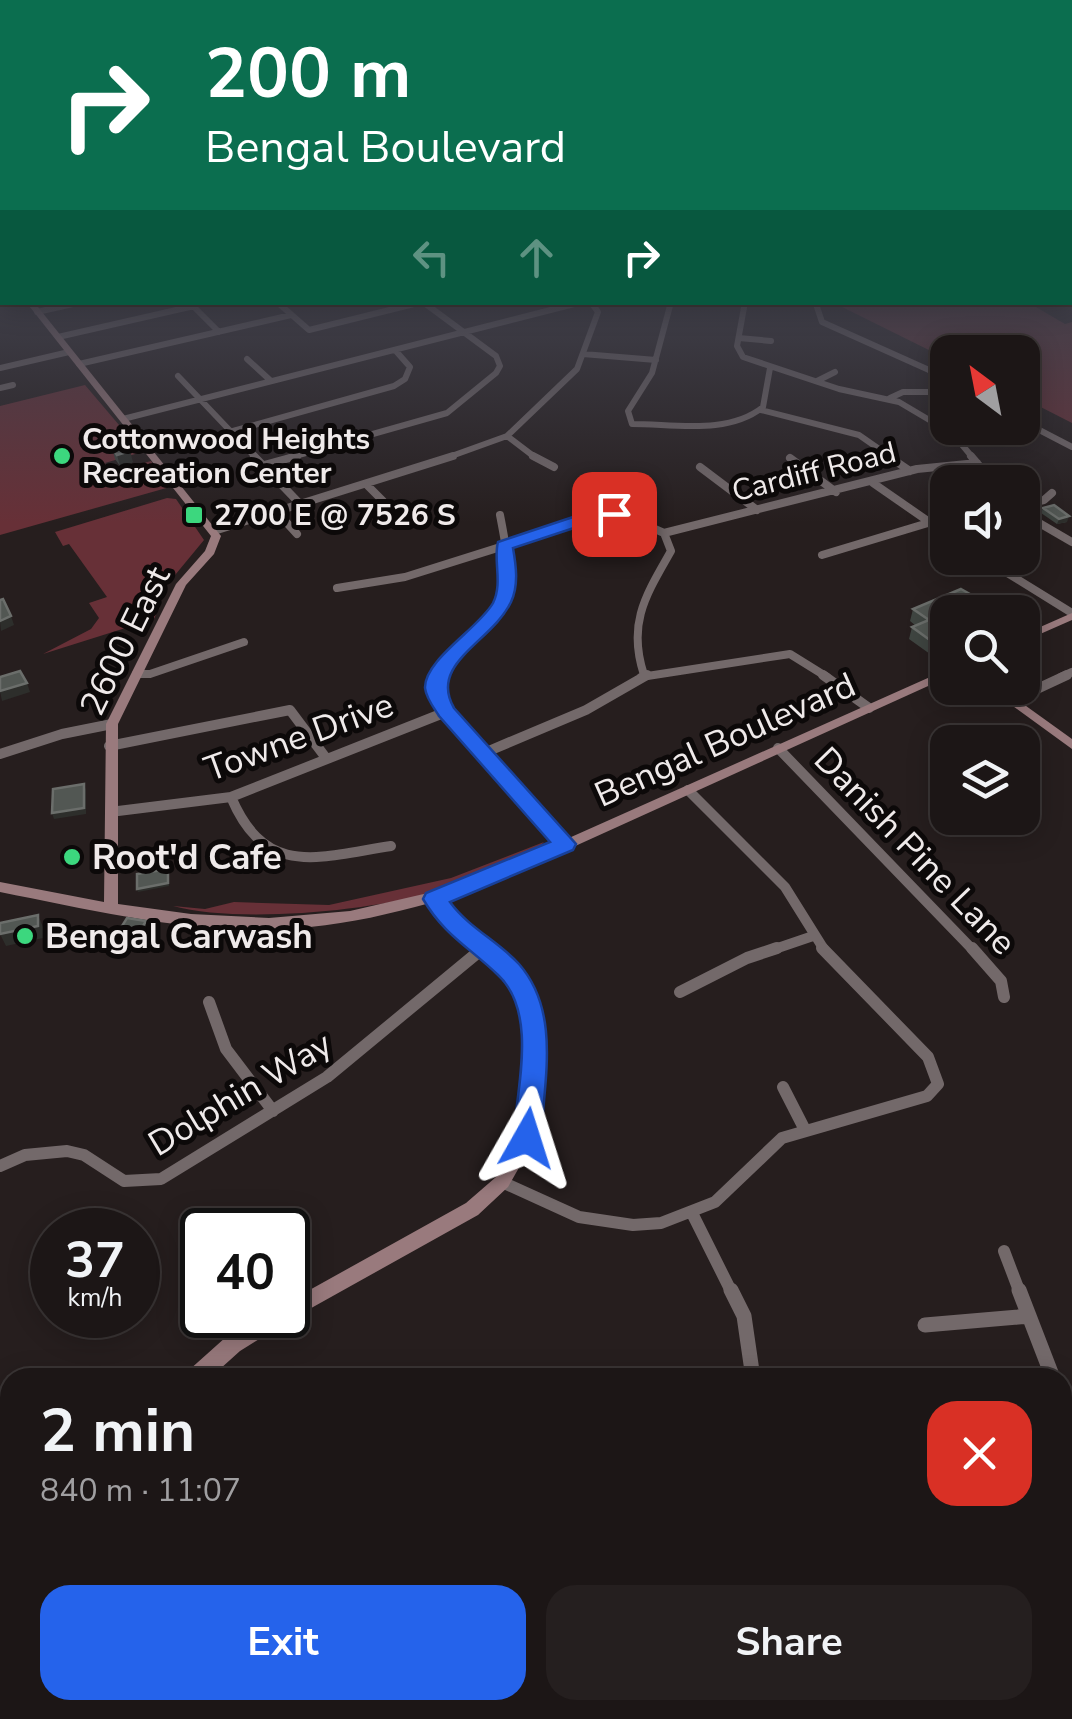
<!DOCTYPE html>
<meta charset="utf-8">
<style>
body{margin:0;font-family:"Nunito Sans",sans-serif;background:#251f1f;color:#f1f3f6;height:100vh;display:flex;flex-direction:column;font-size:38px;white-space:nowrap}
*{box-sizing:border-box;margin:0}
p{font-size:32px;color:#a09fa1}
.icon{flex:none;width:55px;height:55px;fill:none;stroke:currentColor;stroke-width:2;stroke-linecap:round;stroke-linejoin:round}
.map{position:relative;flex:1;overflow:hidden}
.details{position:absolute;left:0px;top:1368px;width:1072px;height:352px;display:flex;flex-direction:column;background:#1c1616;border-radius:30px 30px 0 0;box-shadow:0 5px 25px #0003,0 0 0 2px #3a3535}
.details>*{flex:none}
.top-card{position:absolute;left:0px;top:0px;width:1072px;height:305px;box-shadow:0 5px 25px #0003,0 0 0 2px #3a3535;background:#0b6e4f;color:#fff;overflow:hidden}
.needle{width:65px;rotate:328deg}
.tools{position:absolute;left:930px;top:335px;display:grid;gap:20px}
.tools a{display:grid;place-items:center;width:110px;height:110px;border-radius:20px;background:#1c1616;box-shadow:0 5px 25px #0003,0 0 0 2px #3a3535;font-size:50px}
.speed{position:absolute;left:30px;top:1208px;display:flex;gap:20px;font-size:50px;font-weight:700;text-align:center}
.speed>*{display:grid;place-content:center;width:130px;height:130px;border-radius:50%;background:#1c1616;box-shadow:0 5px 25px #0003,0 0 0 2px #3a3535;line-height:1}
.speed small{font-size:25px;font-weight:400}
.speed .limit{border:5px solid #111;border-radius:15px;background:#fff;color:#111}
.pin{position:absolute;display:grid;place-items:center;width:85px;height:85px;color:#fff;margin:-42px;border-radius:20px;box-shadow:0 5px 15px #0006}
.me{position:absolute;width:110px;margin:-55px;rotate:6deg;stroke-linejoin:round;filter:drop-shadow(0 0 8px #0008)}
.turn{display:flex;align-items:center;gap:35px;height:210px;padding:0 40px;font-size:45px}
.turn .icon{width:130px;height:130px;stroke-width:2.5}
.turn b{display:block;font-size:70px;line-height:85px}
.lanes{display:flex;align-items:center;height:95px;padding:0 40px;background:#0003;justify-content:center;gap:50px;direction:ltr}
.lanes .off{opacity:.35}
.round{display:grid;place-items:center;flex:none;width:105px;height:105px;border-radius:30px;background:#251f1f}
.headline{display:flex;align-items:center;justify-content:space-between;height:170px;padding:0 40px}
h1{font-size:60px;font-weight:700;line-height:75px}
.action{display:flex;gap:20px;margin-top:auto;padding:20px 40px}
.action a{flex:1;height:115px;border-radius:30px;background:#2563eb;color:#fff;font-size:40px;font-weight:700;line-height:115px;text-align:center}
.action a+a{background:#251f1f;color:#f1f3f6}
.map>svg:first-child{display:block}
</style>
<div class="map">
<svg width="1072" height="1719" viewBox="0 0 1072 1719">
<rect width="100%" height="100%" fill="#261e1e"/>
<path fill="#673037" d="M834,303H1029L1065,324L1072,322V423L1023,398L1022,352H948L947,359Z
M85,385L142,452L105,463L111,472L151,461L170,487L0,535V406Z
M167,498L176,499L204,540L166,586L158,610H146L142,615L157,612L154,619L43,654L91,629L99,618L89,603L107,597L69,544L63,546L55,532Z
M544,842L539,847C502,864 464,883 425,894C364,912 234,923 173,906L205,909L234,902L329,905L451,878Z
M95,1710H384L381,1719H78Z"/>
<g fill="none" stroke-linecap="round" stroke-linejoin="round">
<path stroke="#73696a" stroke-width="6" d="M277,302L309,330L422,302
M671,302L652,373L628,411L632,424C675,424 728,435 763,407L770,368
M745,302L737,346L743,357L839,389L899,402L953,434L973,458
M765,302L826,304
M190,303L219,332
M816,304L822,322L929,370L948,384
M37,312L82,302
M58,337L194,306
M739,338L771,341
M583,354L656,360
M247,359L271,381
M79,364L291,315
M0,368L69,352
M178,376L256,458
M817,381L835,372
M0,388L13,385
M890,398L903,392H948
M761,410L859,435L892,458
M123,419L582,302
M1022,421L1072,447
M233,431L394,386L405,379L410,367L395,350
M507,436L536,458
M288,458L447,413L496,373L500,366L496,356L423,302
M446,458L507,436L577,369L598,312L591,302"/>
<path stroke="#73696a" stroke-width="8" d="M254,456L301,505
M533,456L554,467
M888,456L910,471
M971,456L993,482
M790,458L836,492
M264,465L297,456
M700,467L757,510
M873,483L948,535
M367,485L383,501
M1022,505L1044,500L1052,493
M277,512L297,534
M1022,513L1072,542
M214,531L453,456
M664,533L917,469L977,463
M822,555L928,523
M983,558L1072,613
M337,588L405,577L602,515L625,516L664,533L671,551C646,595 627,623 644,675
M136,674H150L244,642
M438,677C446,660 459,648 473,636C517,598 510,567 500,515
M641,677L790,654L827,677
M1061,677L1072,672"/>
<path stroke="#73696a" stroke-width="10" d="M439,675L435,693L446,712L565,844
M823,675L869,708
M1011,701L1067,675
M109,746L290,710L326,758
M778,748L974,951
M484,753L586,710L647,675
M0,754L62,734L112,724
M688,790L785,887L825,951
M231,797C266,879 318,857 391,846
M110,812L231,797L446,712
M769,951L813,936"/>
<path stroke="#73696a" stroke-width="12" d="M972,948L1001,981L1004,997
M680,992L747,958L777,948
M209,1002L226,1049L273,1111
M783,1087L805,1130
M0,1166L25,1155L67,1151L84,1155L124,1181L161,1179L327,1077L482,949
M502,1182L579,1217L633,1225L661,1223L715,1202L782,1138L927,1096L938,1084L928,1057L822,948
M692,1213L732,1293
M1004,1251L1020,1293"/>
<path stroke="#73696a" stroke-width="15" d="M731,1290L744,1316L753,1378
M1019,1290L1053,1378
M925,1325L1029,1316
M1062,1402L1072,1427
M1062,1530H1072"/>
<path fill="#997a7d" fill-rule="evenodd" d="M26,302H34L221,536L214,554L186,585L118,724V904L191,914L269,918L350,911L428,893L542,850L948,669V677L551,857L442,899L462,925L515,966L537,1000L542,1027L535,1138L533,1143L508,1187L478,1215L288,1321L240,1351L210,1378H186L188,1371L226,1337L264,1315H288V1302L466,1203L496,1177L519,1137L526,1027L522,1001L505,974L452,933L430,903C390,914 351,923 310,927C206,938 101,912 0,892V882L104,902L106,724L176,584L205,551L211,536Z
M1072,613V620L1022,642V635Z
M988,688H1001L1072,739V749Z
M10,1616V1642L0,1647V1621Z
M517,1710H539L542,1719H518Z"/>
</g>
<path fill="#3f4541" d="M112,448L133,462L120,466L115,459Z
M1043,508L1067,522L1057,524L1041,513Z
M913,609L948,612V638L944,648L930,654L909,639L912,627L916,626L910,621Z
M151,933L139,952L120,949L115,937Z"/>
<path fill="#2d2e2b" d="M130,451L133,462L120,466L117,455Z
M1069,516L1067,522L1057,524L1059,519Z
M11,616L14,625L1,631L0,621Z
M948,628V638L944,648L930,654L939,631Z
M27,683L30,692L2,701L0,691Z
M84,784L86,790V814L54,819L52,813Z
M168,872L169,886L138,892L137,889Z
M38,915L43,927V938L6,946L0,934Z
M146,921L151,933L139,952L135,940Z"/>
<path fill="#525753" stroke="#6b6e6b" stroke-width="2.5" d="M125,445L130,451L117,455L112,448Z
M1054,505L1069,516L1059,519L1043,508Z
M961,589L993,607L984,612H948V628L939,631L947,637L934,643L912,627L929,620L913,609Z
M3,599L11,616L0,621V600Z
M20,671L27,683L0,691V677Z
M84,784V808L52,813L53,789Z
M168,869V883L137,889V874Z
M38,915V926L0,934V923Z
M127,918L146,921L135,940L115,937Z"/>
<linearGradient id="sky" x2="0" y2="1"><stop stop-color="#151010"/><stop offset="0.54" stop-color="#41414c"/><stop offset="1" stop-color="#41414c" stop-opacity="0"/></linearGradient>
<rect width="1072" height="523" fill="url(#sky)"/>
<path fill="#2563eb" stroke="#184099" stroke-width="2.5" d="M614,509L620,510V517L583,525L513,548C516,565 519,585 511,602C492,642 428,663 454,708L576,844L573,850L450,902C469,928 498,941 519,964C561,1012 544,1080 541,1138L537,1146L527,1150L517,1146L513,1138C517,1089 538,1012 498,975C469,947 444,935 423,899L426,893L550,842L439,716C434,708 426,698 425,688C424,660 479,628 493,603C503,583 493,560 498,542L573,517Z"/>
<g fill="#3cd77e" stroke="#0c0909" stroke-width="4">
<circle cx="62" cy="456" r="10"/>
<rect x="184" y="505" width="20" height="20" rx="5"/>
<circle cx="72" cy="857" r="10"/>
<circle cx="25" cy="936" r="10"/>
</g>
<g text-anchor="middle" dominant-baseline="central" stroke-width="10" stroke-linejoin="round" paint-order="stroke">
<g font-size="30" font-weight="bold" fill="#efeaea" stroke="#0c0909" text-anchor="start">
<text x="82" y="439">Cottonwood Heights<tspan x="82" dy="34">Recreation Center</tspan></text>
<text x="214" y="515">2700 E @ 7526 S</text>
</g>
<g font-size="30" fill="#efeaea" stroke="#0c0909">
<text transform="translate(814 472) rotate(-14)">Cardiff Road</text>
</g>
<g font-size="35" fill="#efeaea" stroke="#0c0909">
<text transform="translate(125 641) rotate(-64)">2600 East</text>
<text transform="translate(299 737) rotate(-20)">Towne Drive</text>
<text transform="translate(725 740) rotate(-24)">Bengal Boulevard</text>
<text transform="translate(915 851) rotate(46)">Danish Pine Lane</text>
<text transform="translate(240 1094) rotate(-31)">Dolphin Way</text>
</g>
<g font-size="35" font-weight="bold" fill="#efeaea" stroke="#0c0909" text-anchor="start">
<text x="92" y="857">Root'd Cafe</text>
<text x="45" y="936">Bengal Carwash</text>
</g>
</g>
</svg>
<div class="tools">
<a><svg class="needle" viewBox="-14 -14 28 28"><path d="M0-13l5 13h-10z" fill="#e53935"/><path d="M0 13l5-13h-10z" fill="#a09fa1"/></svg></a>
<a><svg class="icon" aria-label="sound" viewBox="0 0 24 24"><path d="M4 9h4l5-4v14l-5-4H4zM17 9q2 3 0 6"/></svg></a>
<a><svg class="icon" aria-label="search" viewBox="0 0 24 24"><circle cx="10" cy="10" r="6"/><path d="M15 15l6 6"/></svg></a>
<a><svg class="icon" aria-label="layers" viewBox="0 0 24 24"><path d="M12 4l9 5-9 5-9-5zM3 14l9 5 9-5"/></svg></a>
</div>
<div class="speed"><div>37<small>km/h</small></div><div class="limit">40</div></div>
<div class="pin" style="left:614px;top:514px;background:#d93025"><svg class="icon" aria-label="arrive" viewBox="0 0 24 24"><path d="M6 21V4h12l-3 4 3 4H6"/></svg></div>
<svg class="me" style="left:527px;top:1138px" viewBox="-20 -20 40 40"><path d="M0-17L14 15 0 8-14 15z" fill="#2563eb" stroke="#fff" stroke-width="4"/></svg>
<div class="top-card">
<div class="turn"><svg class="icon" aria-label="right" viewBox="0 0 24 24"><path d="M7 20v-9h11M14 6l5 5-5 5"/></svg><div><b>200 m</b>Bengal Boulevard</div></div>
<div class="lanes"><svg class="icon off" aria-label="left" viewBox="0 0 24 24"><path d="M17 20v-9H6M10 6l-5 5 5 5"/></svg><svg class="icon off" aria-label="ahead" viewBox="0 0 24 24"><path d="M12 20V5M6 11l6-6 6 6"/></svg><svg class="icon" aria-label="right" viewBox="0 0 24 24"><path d="M7 20v-9h11M14 6l5 5-5 5"/></svg></div>
</div>
<section class="details">
<div class="headline"><div><h1>2 min</h1><p>840 m · 11:07</p></div><a class="round" style="background:#d93025;color:#fff"><svg class="icon" aria-label="close" viewBox="0 0 24 24"><path d="M6 6l12 12M18 6L6 18"/></svg></a></div>
<div class="action"><a>Exit</a><a>Share</a></div>
</section>
</div>
